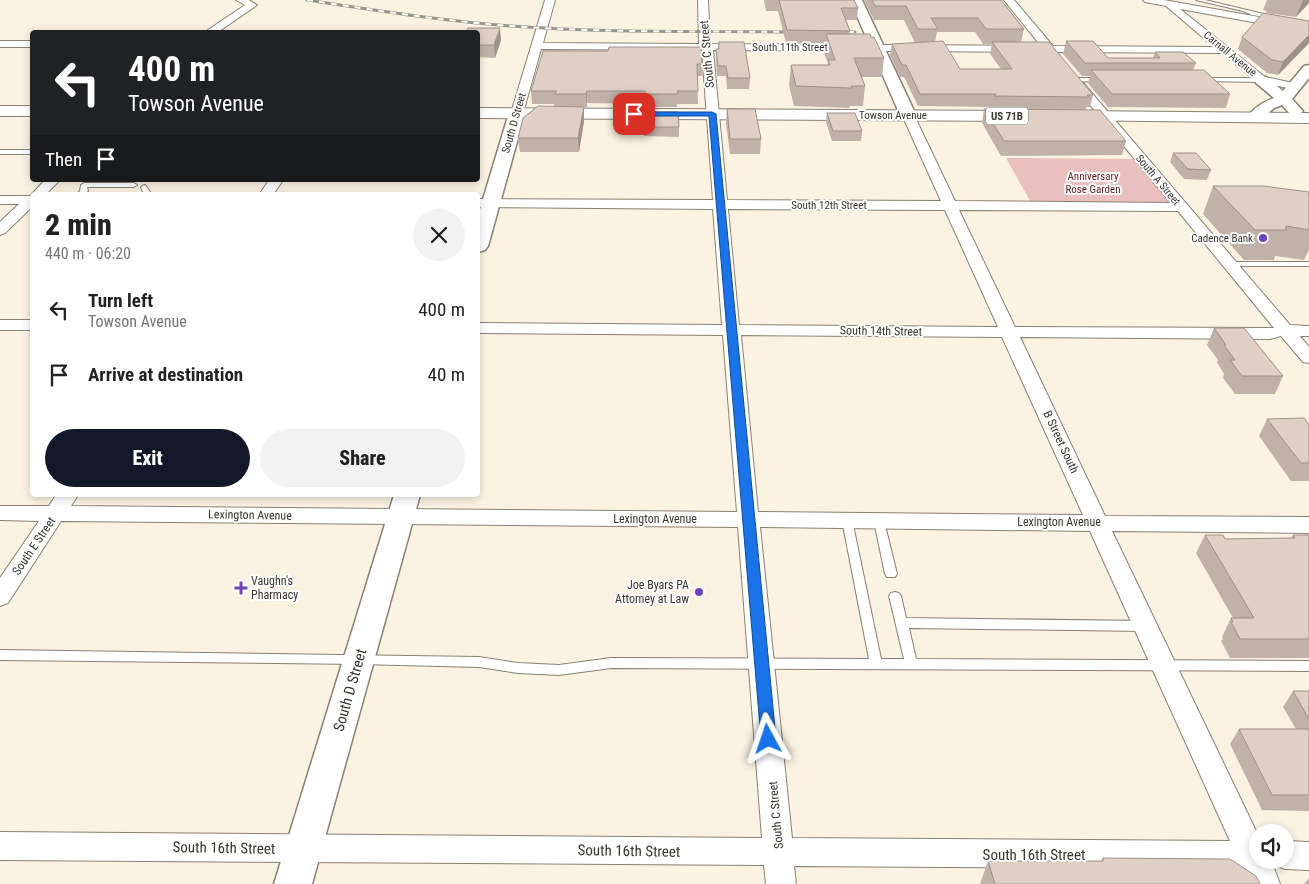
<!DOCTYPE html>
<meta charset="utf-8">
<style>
body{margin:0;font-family:"Roboto Condensed",sans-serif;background:#f2f2f2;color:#222;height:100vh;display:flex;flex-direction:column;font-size:19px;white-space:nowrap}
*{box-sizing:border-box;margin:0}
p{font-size:16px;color:#767676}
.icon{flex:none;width:28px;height:28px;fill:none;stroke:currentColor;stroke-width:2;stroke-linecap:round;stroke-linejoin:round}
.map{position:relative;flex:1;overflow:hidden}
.sheet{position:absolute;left:30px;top:192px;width:450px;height:305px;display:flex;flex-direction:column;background:#fff;border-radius:5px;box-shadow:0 2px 8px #0003}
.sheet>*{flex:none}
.hud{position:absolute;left:30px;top:30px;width:450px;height:152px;border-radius:5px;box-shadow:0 2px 8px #0003;background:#202124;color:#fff;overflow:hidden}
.controls{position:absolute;left:1249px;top:824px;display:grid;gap:10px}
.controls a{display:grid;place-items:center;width:45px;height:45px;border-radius:50%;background:#fff;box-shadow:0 2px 8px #0003;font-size:25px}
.pin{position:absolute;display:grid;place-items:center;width:42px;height:42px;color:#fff;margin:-21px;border-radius:10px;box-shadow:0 2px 8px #0006}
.me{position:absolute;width:55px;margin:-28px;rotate:355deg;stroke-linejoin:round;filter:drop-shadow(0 0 4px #0008)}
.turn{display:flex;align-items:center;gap:18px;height:105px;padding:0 15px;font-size:22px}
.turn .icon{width:65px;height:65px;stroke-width:2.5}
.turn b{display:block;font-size:35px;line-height:42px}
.then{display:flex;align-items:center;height:48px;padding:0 15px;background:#0003;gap:10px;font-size:19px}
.round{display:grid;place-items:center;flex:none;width:52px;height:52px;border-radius:26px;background:#f2f2f2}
.summary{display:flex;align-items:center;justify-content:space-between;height:85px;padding:0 15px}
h1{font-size:30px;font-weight:800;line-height:38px}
.primary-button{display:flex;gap:10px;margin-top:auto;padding:10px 15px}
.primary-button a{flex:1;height:58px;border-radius:30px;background:#111827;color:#fff;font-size:20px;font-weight:800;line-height:58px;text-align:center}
.primary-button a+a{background:#f2f2f2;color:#222}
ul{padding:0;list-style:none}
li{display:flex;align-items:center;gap:15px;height:65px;padding:0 15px}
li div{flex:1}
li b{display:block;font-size:19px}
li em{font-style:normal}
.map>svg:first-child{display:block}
</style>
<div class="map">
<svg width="1309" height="884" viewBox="0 0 1309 884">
<rect width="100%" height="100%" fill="#fcf2e2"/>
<path fill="#e9c0bd" d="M1006,158L1141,159L1181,207L1033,206Z"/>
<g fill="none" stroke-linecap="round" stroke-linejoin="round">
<g stroke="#898172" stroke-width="2">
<path id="service" d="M1196,0H1205L1276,17L1274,18L1252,15L1243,11Z
M1075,78H1103L1106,80L1103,82L1073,81L1072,80Z
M1202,78H1261L1264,80L1261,82L1200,81L1199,80Z
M0,150H32V154H0Z
M84,183H134L137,185L134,187H87L88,191L84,195H76L80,191L81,185Z
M144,185L146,186L152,195H144L141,187Z
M1226,262H1309V266H1229L1225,264Z
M847,516L851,517L852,520L881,659H904L889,596L891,593L895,592L899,593L901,596L906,618L1146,621L1150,623L1152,626L1150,629L1146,631L909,628L916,659L1309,661V671L611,668L559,675L518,673L479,667L359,664L0,660V650L479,657L518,663L559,665L611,658L869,659L842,520L843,517Z
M879,517L883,518L884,521L897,574L895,577H887L885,574L874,521L875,518Z"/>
</g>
<g stroke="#898172" stroke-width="2">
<path id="minor" d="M236,0H249L257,5L218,32H207L208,30L245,5Z
M545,0H555L543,43L699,44L698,0H708L710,44L1041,46L1004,0H1014L1053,46L1214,47L1166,6L1145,2L1143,0H1164L1309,26V32L1180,9L1265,77L1298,84L1300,86L1298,88L1294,89L1257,82L1222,53L1058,52V56L1054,57L1047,52L713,50L727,200L941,201L902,115L908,111L914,115L955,201L1171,203L1071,82L1069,80L1071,78H1079L1290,325L1309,326V336H1300L1309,347V363L1303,362L1281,336L1270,339L1020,337L1105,516L1309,517V533L1112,531L1258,835V860H1271L1280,884H1250L1243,869L794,866L796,884H766L764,865L0,860V832L762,838L738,527L61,521L8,603L0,606V578L39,521L0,520V506H49L56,495H78L71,506L737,512L723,335L478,333V323L722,325L713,209L478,207V199L713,200L702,50L541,49L523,113L517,117L513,116L511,113ZM728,209L945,210L998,327L739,325ZM959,210L1178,211L1274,328L1015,327ZM741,335L1002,337L1083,515L758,512ZM760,527L1090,531L1230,841L792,838Z
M0,41H32V47H0Z
M45,180H60L45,195H32V207L5,233L0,235V222L19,204H0V196H30Z
M269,180H283L273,195H259Z
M0,320H32V330H0Z
M1285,841L1309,842V870L1285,869L1274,865L1272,860H1285Z"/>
</g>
<g stroke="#898172" stroke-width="3">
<path id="tertiary" d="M850,0H862L916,115L913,118H903L900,115Z
M1309,65V78L1292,99L1303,111L1300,114H1290L1282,105L1274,108L1260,120H1250L1247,117C1254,108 1263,102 1274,98L1256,83L1254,80L1256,77H1266L1283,91L1304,66Z
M517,108L522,110L525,113L488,246L485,250L478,252V216L509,113L512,110Z
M394,495H420L312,884H274Z"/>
</g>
<g stroke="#898172" stroke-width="2">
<path id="primary" d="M0,106H32V116H0Z
M478,108L1021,111L1027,112L1029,116L1027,120L1021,121L478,118Z
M1069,111L1309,113V123L1063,120L1061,116L1063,112Z"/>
</g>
<use href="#service" fill="#fff" fill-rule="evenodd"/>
<use href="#minor" fill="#fff" fill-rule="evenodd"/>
<use href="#tertiary" fill="#fff" fill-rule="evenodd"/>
<use href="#primary" fill="#fff" fill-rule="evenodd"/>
<g stroke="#9a9388" stroke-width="3">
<path id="rail" d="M307,0C375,10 442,21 511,26C606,33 701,31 796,32
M836,32H855"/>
</g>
<use href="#rail" stroke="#fff" stroke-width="2" stroke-dasharray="6" stroke-linecap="butt"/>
</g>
<path fill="#c1b2a9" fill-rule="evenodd" d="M764,0H854L858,8L857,20H846L850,31L849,34L884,58L882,77H862L865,86L863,106H850L849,108L794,106L789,85L791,65H827L828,63L824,53L825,43H786L778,11H766Z
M864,0H1001L1024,29L1021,42L1093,95L1090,107H1086V110L1126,141L1122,155L1001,156L982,123L984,109H991L992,107L918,106L904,77H900L890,55L892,44L915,43L904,20H874ZM937,32H975L983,44H992L990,54L1001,69H960L935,42Z
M1267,0H1309L1296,17L1266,13L1267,11L1263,10Z
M1309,21V43L1278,75L1267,73L1238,49L1242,37Z
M478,32L501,40L495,58L478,57Z
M1066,41L1108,58H1153L1155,52L1196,63L1193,70L1230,94L1226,108L1108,107L1088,83L1090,76H1082L1063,54Z
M719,42L750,78L749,89H727L726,76H717L716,59V49H718Z
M608,51L702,64V76H697L698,104H677V107H645V104L587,103V107H584V121L579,152H520L518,138L555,107L554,104H532L531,91Z
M727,109L761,139L760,154H730L726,123Z
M645,112L679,127V137L644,136Z
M827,113L862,131L861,141H832L826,122Z
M1173,153L1211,170L1207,180L1184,179L1170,162Z
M1213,186L1309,192V250L1304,260L1275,256L1274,260H1244L1203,214Z
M1214,328L1283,376L1275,394H1235L1223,378L1224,374L1217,362L1218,360L1207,345Z
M1267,419L1309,425V481H1291L1259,436Z
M1205,535L1225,539L1291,538L1293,535H1309V658H1230L1221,641L1223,639L1222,637L1231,618H1233L1196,553Z
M1293,691H1309V811L1262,810L1230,744L1239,729H1296L1283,707Z
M1103,858L1260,884H980L988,861H1101Z
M1309,878V884H1304Z"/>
<path fill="#9d9189" d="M1303,0H1309V3L1296,17Z
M500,28L501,40L495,58L494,45Z
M1309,35V43L1278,75L1283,62Z
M587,91V107L586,94Z
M584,107V121L579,152L578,138Z"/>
<path fill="#e0cfc4" stroke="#9d9189" d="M779,0H854L858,8H841L850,31L787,30Z
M872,0H1001L1024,29H986L978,18H931L938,29H918L906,6H875Z
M1263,13L1309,21V35L1283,62L1272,60L1242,37Z
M468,28H500L494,45H478V32H466Z
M826,34H870L871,37H874L884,58H854L865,86H851L852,88L796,86L791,65H830L828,60H835Z
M943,41L960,69H1012L992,42H1049L1093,95H1087L1089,97L994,96L996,94H920L906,65H902L892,44Z
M1066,41H1093L1108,58H1160L1155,52H1183L1196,63H1085Z
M719,42H744L750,78H728L726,66H718L716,49H719Z
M609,47H701L702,64H697L698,91H677L678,94H645V91H587L586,94H554L557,91H531L543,51H608Z
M1091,70H1204L1230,94H1112Z
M538,106L584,107L578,138H518L523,118Z
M727,109H755L761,139H730Z
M984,109L1100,110L1126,141H1004Z
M645,112H678L679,127H644Z
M827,113H855L862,131H833Z
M1173,153H1196L1211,170L1188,169Z
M1213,186H1263L1309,192V230L1286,226V230H1255Z
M1214,328H1244L1283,376H1242L1230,360H1235L1224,345H1226Z
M1304,418L1309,425V463H1301L1267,419Z
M1205,535H1223L1225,539L1295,538L1293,535H1309V639H1240L1231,622H1233L1231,618H1254Z
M1293,691H1309V719Z
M1239,729H1309V795H1272Z
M1103,858L1230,859L1256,876L1260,884H995L988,861H1103Z"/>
<path fill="#1a73e8" stroke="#114b97" d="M632,112H712L716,114L776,739L774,744L768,746L763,744L761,739L709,116H634L631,114Z"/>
<g fill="#6e43bb" stroke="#fff" stroke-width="2">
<circle cx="1263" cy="238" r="5"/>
<path d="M238.5 580.5h5v5h5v5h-5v5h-5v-5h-5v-5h5z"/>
<circle cx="699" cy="592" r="5"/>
</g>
<g text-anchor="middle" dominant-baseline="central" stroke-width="4" stroke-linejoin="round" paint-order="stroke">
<g font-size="11" fill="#39362f" stroke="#fff">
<text x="790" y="47">South 11th Street</text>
<text transform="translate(1230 54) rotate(39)">Carnall Avenue</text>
<text x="893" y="115">Towson Avenue</text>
<text transform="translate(514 123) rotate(-74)">South D Street</text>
<text transform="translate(1158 180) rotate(50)">South A Street</text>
<text x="829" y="205">South 12th Street</text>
</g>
<rect fill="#fff" stroke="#74726d" stroke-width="1" x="986" y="107.5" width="42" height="17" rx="4"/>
<g font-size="11" font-weight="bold" fill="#39362f">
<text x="1007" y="116">US 71B</text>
</g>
<g font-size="11" fill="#682021" stroke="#fff">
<text x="1093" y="176">Anniversary<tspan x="1093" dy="13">Rose Garden</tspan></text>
</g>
<g font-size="11" fill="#39362f" stroke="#fff" text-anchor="end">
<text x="1253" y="238">Cadence Bank</text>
</g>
<g font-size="12" fill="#39362f" stroke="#fff">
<text transform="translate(707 54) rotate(-95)">South C Street</text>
<text transform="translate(881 331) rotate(1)">South 14th Street</text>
<text transform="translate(1061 442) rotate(65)">B Street South</text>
<text transform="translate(250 515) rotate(1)">Lexington Avenue</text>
<text x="655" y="519">Lexington Avenue</text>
<text x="1059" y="522">Lexington Avenue</text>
<text transform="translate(34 546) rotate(-56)">South E Street</text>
<text transform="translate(776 815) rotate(-95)">South C Street</text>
</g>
<g font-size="12" fill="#39362f" stroke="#fff" text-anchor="start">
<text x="251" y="581">Vaughn's<tspan x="251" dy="14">Pharmacy</tspan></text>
<text x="689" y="585" text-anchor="end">Joe Byars PA<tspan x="689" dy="14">Attorney at Law</tspan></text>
</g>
<g font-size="15" fill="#39362f" stroke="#fff">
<text transform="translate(350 690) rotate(-74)">South D Street</text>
<text transform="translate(224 848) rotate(1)">South 16th Street</text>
<text transform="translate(629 851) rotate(1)">South 16th Street</text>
<text x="1034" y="855">South 16th Street</text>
</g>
</g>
</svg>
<div class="controls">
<a><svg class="icon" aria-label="sound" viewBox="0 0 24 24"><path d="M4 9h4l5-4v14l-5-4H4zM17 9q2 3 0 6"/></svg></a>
</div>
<div class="pin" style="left:634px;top:114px;background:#d93025"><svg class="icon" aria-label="arrive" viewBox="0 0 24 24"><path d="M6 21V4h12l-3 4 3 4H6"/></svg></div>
<svg class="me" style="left:768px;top:739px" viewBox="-20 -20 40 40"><path d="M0-17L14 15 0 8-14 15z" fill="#1a73e8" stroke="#fff" stroke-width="4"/></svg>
<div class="hud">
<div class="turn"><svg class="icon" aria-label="left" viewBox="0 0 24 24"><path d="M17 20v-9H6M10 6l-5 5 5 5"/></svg><div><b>400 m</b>Towson Avenue</div></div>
<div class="then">Then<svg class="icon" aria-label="arrive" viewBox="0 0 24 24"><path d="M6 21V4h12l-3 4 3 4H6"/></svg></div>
</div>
<section class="sheet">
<div class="summary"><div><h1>2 min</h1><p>440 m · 06:20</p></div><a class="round"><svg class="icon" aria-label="close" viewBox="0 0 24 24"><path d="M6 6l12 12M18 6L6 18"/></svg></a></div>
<ul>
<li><svg class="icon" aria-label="left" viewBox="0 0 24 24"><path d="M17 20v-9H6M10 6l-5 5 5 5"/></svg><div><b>Turn left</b><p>Towson Avenue</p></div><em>400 m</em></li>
<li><svg class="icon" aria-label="arrive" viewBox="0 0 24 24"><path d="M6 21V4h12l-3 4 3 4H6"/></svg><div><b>Arrive at destination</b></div><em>40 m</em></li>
</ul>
<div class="primary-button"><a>Exit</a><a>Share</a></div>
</section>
</div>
